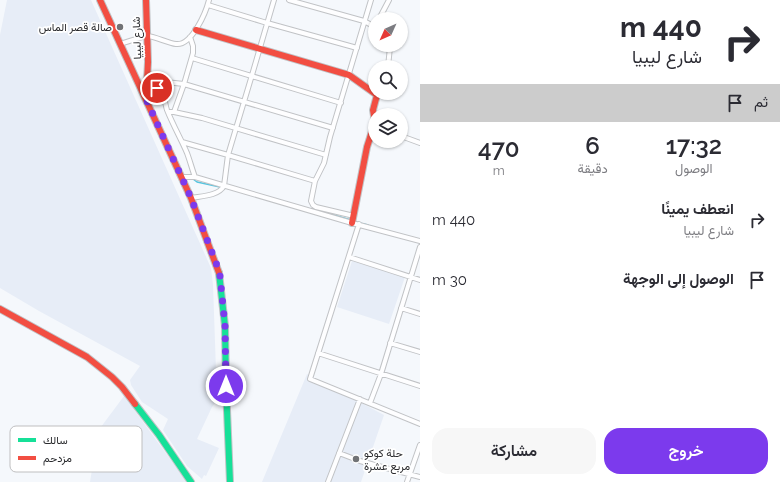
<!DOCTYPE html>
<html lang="ar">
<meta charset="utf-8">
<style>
body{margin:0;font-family:Raleway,Vazirmatn,sans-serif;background:#f7f7f7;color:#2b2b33;direction:rtl;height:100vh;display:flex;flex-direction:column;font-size:15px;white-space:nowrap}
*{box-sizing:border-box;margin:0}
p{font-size:13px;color:#7c7c81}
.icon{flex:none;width:22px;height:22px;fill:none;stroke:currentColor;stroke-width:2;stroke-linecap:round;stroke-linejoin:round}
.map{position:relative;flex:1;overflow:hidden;direction:ltr}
.side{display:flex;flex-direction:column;background:#fff;width:360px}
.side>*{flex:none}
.hud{background:#fff;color:#2b2b33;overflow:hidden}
.needle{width:26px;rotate:225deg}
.fabs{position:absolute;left:368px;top:12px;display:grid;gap:8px}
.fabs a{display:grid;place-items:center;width:40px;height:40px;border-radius:50%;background:#fff;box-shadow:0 1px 3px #0004;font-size:20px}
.pin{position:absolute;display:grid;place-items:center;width:34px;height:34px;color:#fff;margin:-17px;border:2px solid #fff;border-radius:50%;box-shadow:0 1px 4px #0007}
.me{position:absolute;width:44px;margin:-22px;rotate:0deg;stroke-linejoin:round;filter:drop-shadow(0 0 3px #0008)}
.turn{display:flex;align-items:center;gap:14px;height:84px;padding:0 12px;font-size:18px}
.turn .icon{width:52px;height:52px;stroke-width:2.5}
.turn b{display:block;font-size:28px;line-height:34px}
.then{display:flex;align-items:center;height:38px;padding:0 12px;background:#0003;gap:8px;font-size:15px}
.eta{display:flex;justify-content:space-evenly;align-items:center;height:68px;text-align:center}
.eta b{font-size:24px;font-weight:600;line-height:28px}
.cta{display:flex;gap:8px;margin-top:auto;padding:8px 12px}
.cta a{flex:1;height:46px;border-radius:16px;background:#7c3aed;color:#fff;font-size:16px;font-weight:600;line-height:46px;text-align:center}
.cta a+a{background:#f7f7f7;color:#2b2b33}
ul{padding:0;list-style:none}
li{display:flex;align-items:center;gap:12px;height:60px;padding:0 12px}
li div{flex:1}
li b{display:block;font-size:15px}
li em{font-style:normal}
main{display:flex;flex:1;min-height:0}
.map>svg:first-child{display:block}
</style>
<main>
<section class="side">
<div class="hud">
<div class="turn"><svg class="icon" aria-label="right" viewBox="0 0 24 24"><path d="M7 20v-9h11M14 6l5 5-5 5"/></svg><div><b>440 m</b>شارع ليبيا</div></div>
<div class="then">ثم<svg class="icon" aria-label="arrive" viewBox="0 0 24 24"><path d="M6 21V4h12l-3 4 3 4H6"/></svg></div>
</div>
<div class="eta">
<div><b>17:32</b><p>الوصول</p></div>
<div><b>6</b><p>دقيقة</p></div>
<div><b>470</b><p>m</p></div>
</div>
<ul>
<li><svg class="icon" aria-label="right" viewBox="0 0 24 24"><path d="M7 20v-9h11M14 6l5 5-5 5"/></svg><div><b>انعطف يمينًا</b><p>شارع ليبيا</p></div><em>440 m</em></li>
<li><svg class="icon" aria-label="arrive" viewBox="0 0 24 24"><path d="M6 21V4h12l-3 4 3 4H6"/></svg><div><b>الوصول إلى الوجهة</b></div><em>30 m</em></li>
</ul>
<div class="cta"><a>خروج</a><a>مشاركة</a></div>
</section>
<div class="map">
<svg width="420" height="482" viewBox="0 0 420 482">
<rect width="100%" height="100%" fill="#f5f8fc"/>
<path fill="#e7edf7" d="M7,0H91L211,268L213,285L217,399L216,402L212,407L197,439L219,448L206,476L204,475L202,479L187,466L163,430L168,419L142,402L131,385L130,380L140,366L39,311L0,288V35Z
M352,261L405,277L389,324L337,307Z
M307,374L384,415L361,482H262Z
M124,396L187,482H90L98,431Z"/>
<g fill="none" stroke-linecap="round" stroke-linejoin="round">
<path stroke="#55c4df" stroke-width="1.5" d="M193,179L197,182L220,187
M312,209L351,220
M355,222L368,225"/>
<g stroke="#c1c3c6" stroke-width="6">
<path id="street" d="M289,0L364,21L375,27
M208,5L267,23L357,48
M379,19L389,0
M120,44C127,42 141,37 147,36C154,36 168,43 176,44C192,46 206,12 209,0
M192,58L341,103
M388,67L390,47V45
M147,80L184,84L333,128
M147,87C153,87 158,88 161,92C165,97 165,104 167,110C173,125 181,139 187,153C190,161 192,169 195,177
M168,112H174L202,118L326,155
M174,112L184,84L193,53V46L190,37
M401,136L420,143
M182,142L228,155L315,181
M182,177H195L352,223L420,241
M191,198C202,196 218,196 224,186L228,155L252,75L274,0
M354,216L316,207L313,205L311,201L315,181L324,163L330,137L371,0
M359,224L310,379L420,424
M349,257L420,280
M401,308L420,314
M390,343L420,352
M318,353L420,386
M370,403L381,374L420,247
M339,453L360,461L420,477
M328,482L360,399
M407,482L420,445"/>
</g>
<g stroke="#c1c3c6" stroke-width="8">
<path id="fast" d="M219,273L225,326L226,386L230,482
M135,404L159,435L191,482"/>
</g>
<g stroke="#c1c3c6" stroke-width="8">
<path id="jam" d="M100,0L191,198L219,273
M146,0L148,62L146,99
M196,30L349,75L377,95L373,110L375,122L367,147L352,223
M0,309L87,357L112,377L122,387L135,404"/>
</g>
<use href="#street" stroke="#fefeff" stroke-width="4"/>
<use href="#fast" stroke="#16e098" stroke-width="6"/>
<use href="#jam" stroke="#f24e42" stroke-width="6"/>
</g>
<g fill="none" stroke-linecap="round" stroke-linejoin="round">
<path stroke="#7c3aed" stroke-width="7" stroke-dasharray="0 12.6" d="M157,88L152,87H147L146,99L191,198L218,268L220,276L225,326L226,386"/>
</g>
<g fill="#717376" stroke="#fff" stroke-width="1.5">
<circle cx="120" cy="27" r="4"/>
<circle cx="356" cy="459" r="4"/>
</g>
<g text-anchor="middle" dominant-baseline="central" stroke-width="3.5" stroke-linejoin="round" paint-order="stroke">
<g font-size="11" fill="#2a2b2e" stroke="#fff" text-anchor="end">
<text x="112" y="27">صالة قصر الماس</text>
<text x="364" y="453" text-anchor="start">حلة كوكو<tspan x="364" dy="13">مربع عشرة</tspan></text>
</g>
<g font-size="11" fill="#2a2b2e" stroke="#fff">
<text transform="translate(137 38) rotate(-92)">شارع ليبيا</text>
</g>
</g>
<rect x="10" y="426" width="132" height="46" rx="6" fill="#fff" stroke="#bfbfc0" stroke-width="1"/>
<rect x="18" y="438" width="18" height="4" fill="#16e098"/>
<rect x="18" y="456" width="18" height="4" fill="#f24e42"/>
<g font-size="11" fill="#2a2b2e">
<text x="43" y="444">سالك</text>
<text x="43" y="462">مزدحم</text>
</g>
</svg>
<div class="fabs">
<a><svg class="needle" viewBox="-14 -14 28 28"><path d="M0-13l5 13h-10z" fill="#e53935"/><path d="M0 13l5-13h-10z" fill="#7c7c81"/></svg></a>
<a><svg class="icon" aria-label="search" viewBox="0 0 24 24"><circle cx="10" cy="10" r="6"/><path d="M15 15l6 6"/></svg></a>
<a><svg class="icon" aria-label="layers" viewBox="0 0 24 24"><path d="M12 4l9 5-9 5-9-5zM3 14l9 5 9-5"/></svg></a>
</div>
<div class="pin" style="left:157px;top:88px;background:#d93025"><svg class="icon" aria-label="arrive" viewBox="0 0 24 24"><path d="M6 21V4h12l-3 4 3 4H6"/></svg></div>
<svg class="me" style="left:226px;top:386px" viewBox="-20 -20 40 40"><circle r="17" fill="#7c3aed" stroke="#fff" stroke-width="3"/><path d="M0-11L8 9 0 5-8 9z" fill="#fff"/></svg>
</div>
</main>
